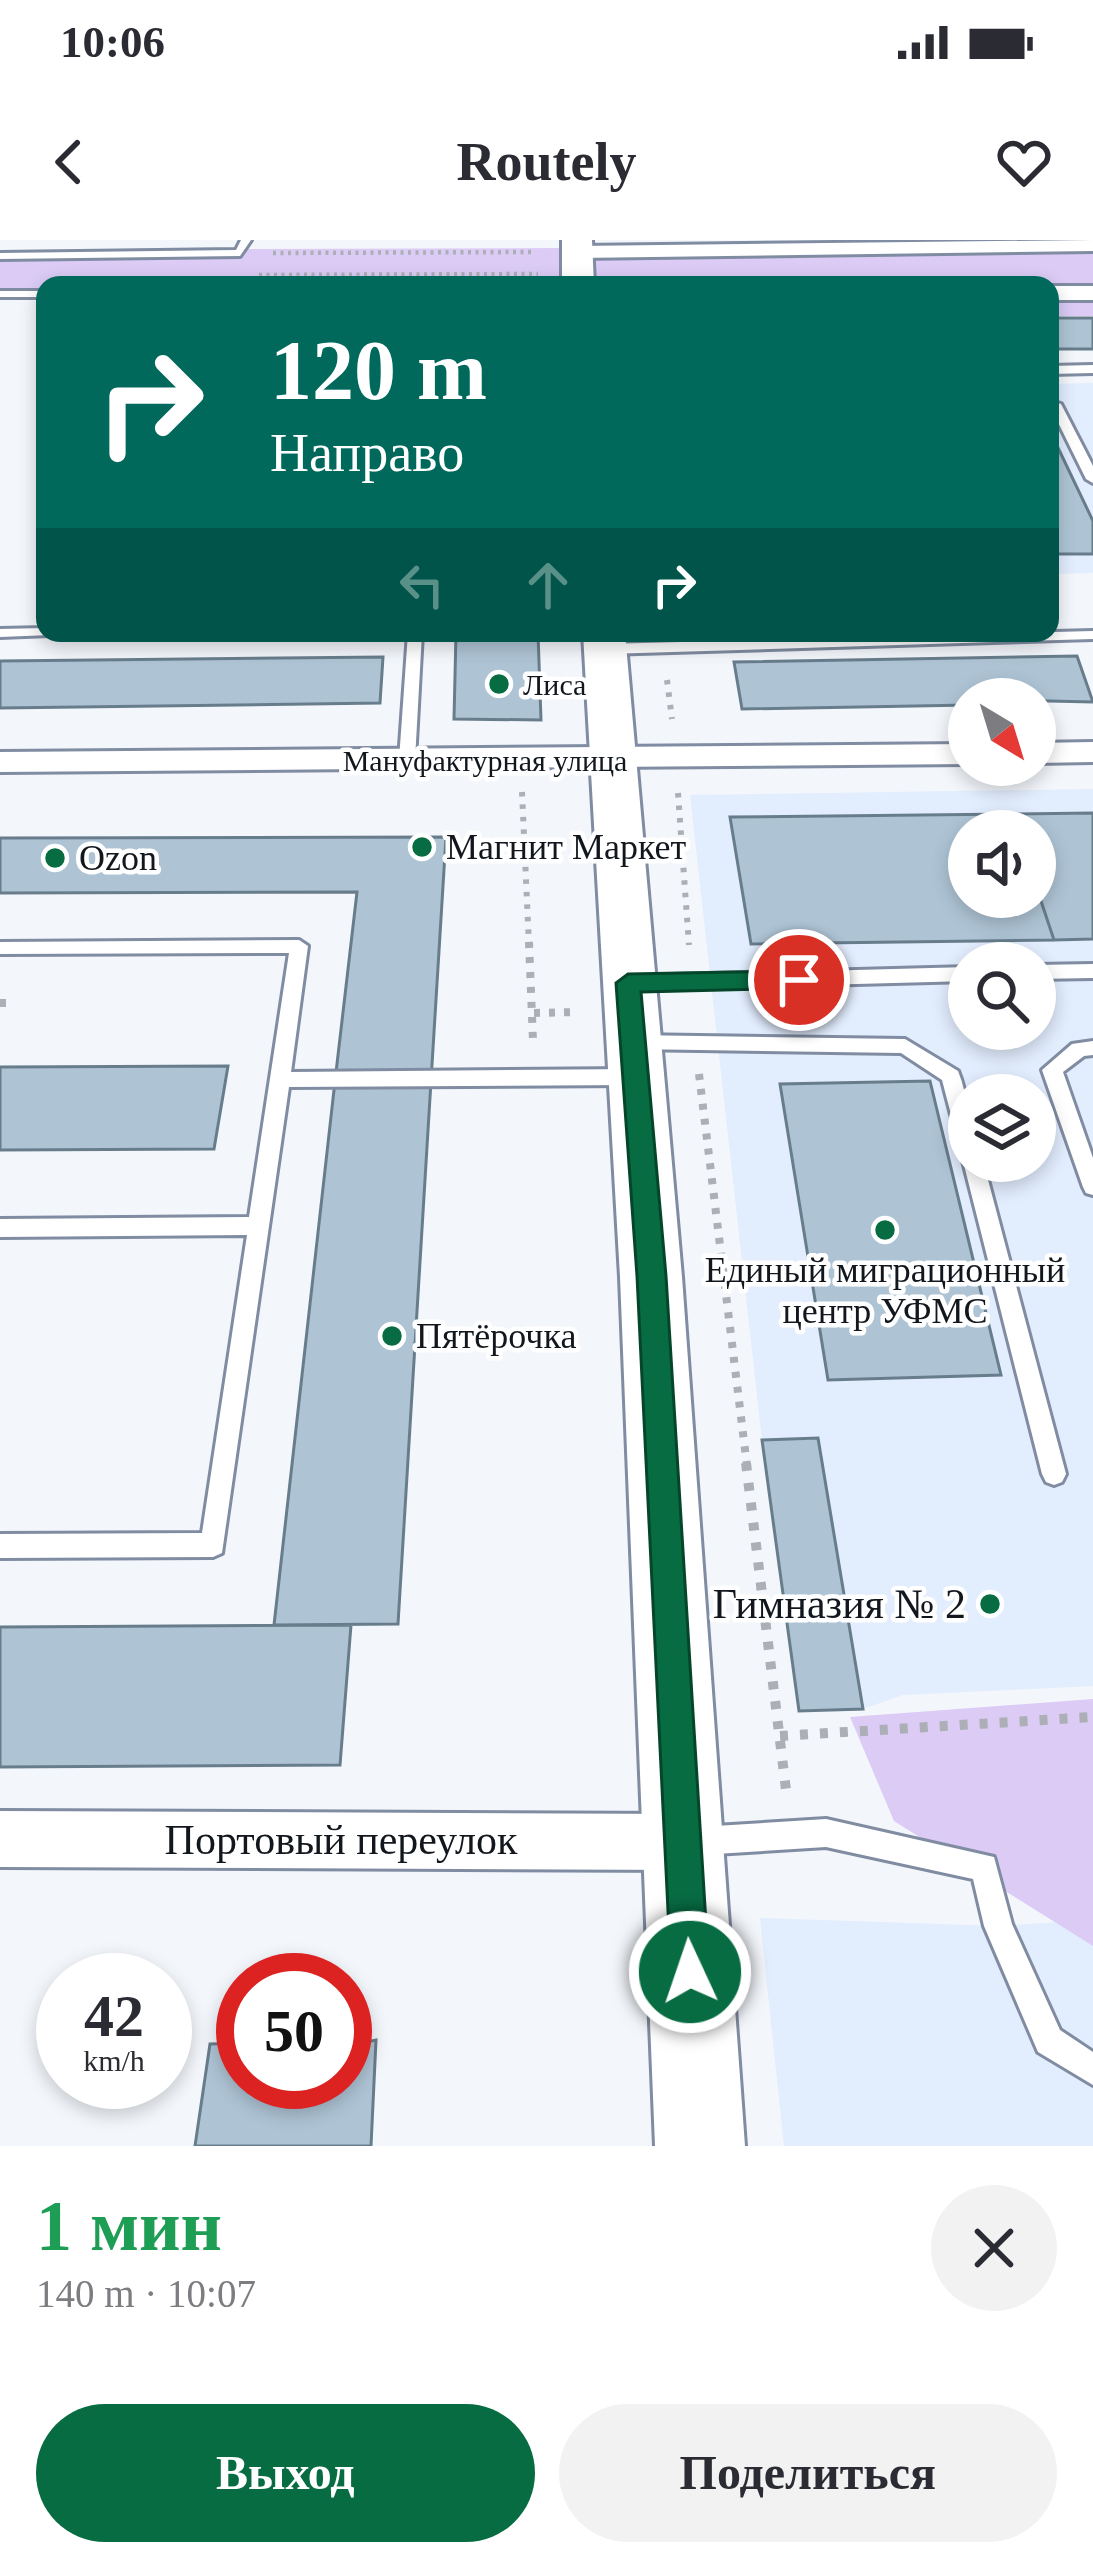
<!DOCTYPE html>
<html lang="ru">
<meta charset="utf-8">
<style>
body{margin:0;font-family:Georgia,serif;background:#f2f2f3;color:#2b2b33;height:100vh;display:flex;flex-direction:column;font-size:45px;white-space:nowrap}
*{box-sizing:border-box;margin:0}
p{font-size:39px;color:#7c7c81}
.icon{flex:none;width:66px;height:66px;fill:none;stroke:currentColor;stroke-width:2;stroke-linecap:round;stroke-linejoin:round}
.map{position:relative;height:1906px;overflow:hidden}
.details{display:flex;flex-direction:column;background:#fff;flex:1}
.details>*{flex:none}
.guide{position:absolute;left:36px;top:36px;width:1023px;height:366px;border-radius:24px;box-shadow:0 6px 18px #0003;background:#00695c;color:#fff;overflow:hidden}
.needle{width:78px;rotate:142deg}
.fabs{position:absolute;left:948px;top:438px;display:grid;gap:24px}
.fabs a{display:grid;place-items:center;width:108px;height:108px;border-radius:50%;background:#fff;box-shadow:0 6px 18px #0003;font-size:60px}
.speed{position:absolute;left:36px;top:1713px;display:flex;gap:24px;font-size:60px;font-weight:700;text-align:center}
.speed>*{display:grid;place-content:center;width:156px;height:156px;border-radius:50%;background:#fff;box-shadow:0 6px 18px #0003;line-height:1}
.speed small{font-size:30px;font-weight:400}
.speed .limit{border:18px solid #d22;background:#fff;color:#111}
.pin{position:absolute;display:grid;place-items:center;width:102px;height:102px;color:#fff;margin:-51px;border:6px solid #fff;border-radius:50%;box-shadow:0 3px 12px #0007}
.me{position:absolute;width:132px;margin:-66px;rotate:357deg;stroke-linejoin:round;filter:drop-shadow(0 0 9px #0008)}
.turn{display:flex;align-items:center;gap:42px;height:252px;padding:0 36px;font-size:54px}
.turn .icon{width:156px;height:156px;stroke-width:2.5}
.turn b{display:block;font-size:84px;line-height:102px}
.lanes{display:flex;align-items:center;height:114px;padding:0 36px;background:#0003;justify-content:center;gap:60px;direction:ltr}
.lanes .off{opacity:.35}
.round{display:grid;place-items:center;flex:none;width:126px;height:126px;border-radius:63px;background:#f2f2f3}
.head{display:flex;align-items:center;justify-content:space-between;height:204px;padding:0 36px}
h1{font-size:72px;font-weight:800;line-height:90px;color:#1e9e55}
.button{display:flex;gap:24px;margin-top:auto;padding:24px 36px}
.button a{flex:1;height:138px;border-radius:72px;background:#076c42;color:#fff;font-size:48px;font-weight:800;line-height:138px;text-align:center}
.button a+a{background:#f2f2f3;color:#2b2b33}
.status{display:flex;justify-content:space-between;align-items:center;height:84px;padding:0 60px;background:#fff;direction:ltr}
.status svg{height:33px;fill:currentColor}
header{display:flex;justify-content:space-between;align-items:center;height:156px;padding:0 36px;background:#fff;font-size:54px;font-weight:800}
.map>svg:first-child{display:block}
</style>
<div class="status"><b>10:06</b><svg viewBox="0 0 49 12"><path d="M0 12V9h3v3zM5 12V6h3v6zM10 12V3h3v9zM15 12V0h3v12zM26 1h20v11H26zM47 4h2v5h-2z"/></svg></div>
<header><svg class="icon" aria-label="back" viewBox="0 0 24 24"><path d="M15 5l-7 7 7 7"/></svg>Routely<svg class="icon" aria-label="heart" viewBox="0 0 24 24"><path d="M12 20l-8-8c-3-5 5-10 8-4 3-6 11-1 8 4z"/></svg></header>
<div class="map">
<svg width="1093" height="1906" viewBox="0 0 1093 1906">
<rect width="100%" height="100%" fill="#f3f6fb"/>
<path fill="#e2edfe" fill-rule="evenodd" d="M1093,143V333L1050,334V144Z
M1093,549V1446L903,1455L863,1469L799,1471L762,1200L690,555ZM969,591H1035V657H969ZM969,723H1035V789H969ZM969,855H1035V921H969Z
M760,1678L998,1686L1093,1680V1906H784Z"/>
<path fill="#dbcbf5" d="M944,0H1093V76H1050V45H45V60L0,59V10L564,8Z
M1093,1459V1706L894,1581L850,1477Z"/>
<path fill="#aec4d5" stroke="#687d8c" stroke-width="3" d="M1050,78H1093V109H1050Z
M1050,191L1093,281V314H1050Z
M456,393H538L541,480L454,479Z
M1077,416L1093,462L969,459V465L742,469L734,422Z
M383,417L380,463L0,468V421Z
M1093,573V699L1054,700L1035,643V591H1018L1012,574Z
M1012,574L1018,591H969V657H1035V643L1054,700L751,704L730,577Z
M446,597L431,841H335L357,652L0,653V598Z
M228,826L214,909L0,910V827Z
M335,841H431L398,1384L274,1385Z
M930,841L1001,1135L828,1140L780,844Z
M818,1198L863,1469L799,1471L762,1200Z
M351,1385L340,1525L0,1527V1387Z
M258,1732L335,1733L334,1740H257Z
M376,1800L371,1906H195L210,1804L243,1803V1842H345V1806Z"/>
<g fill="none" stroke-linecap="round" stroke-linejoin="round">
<g stroke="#808ca1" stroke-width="6">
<path id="service" d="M241,0H251L240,16L0,19V13L236,10Z
M0,51H45V57H0Z
M1093,125V133L1050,134V126Z
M1051,161L1061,164L1093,226V243L1086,239L1050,166Z
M45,388V393H52L50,395L0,397V389Z
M1093,391V399L606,414L598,409L606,404Z
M408,393H422L415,520L407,525L399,520Z
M299,700L308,706L291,832L633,829L643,837L633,845L289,847L222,1313L213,1317L0,1318V1294L202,1293L247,995L0,997V979L249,977L289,713L0,714V702Z
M1093,724V738L1035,739V725Z
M969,727V741L629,750L620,743L629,736Z
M633,795L905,799L958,831C969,858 969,884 969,913L962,911L959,905L942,840L901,813L633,809L623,802Z
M1093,801V815L1084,816L1063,832L1093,918V955L1086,953L1083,947L1042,830L1072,804Z
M969,914V921H983L1066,1234L1062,1242L1054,1245L1046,1242L1042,1234L963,921Z
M826,1579L994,1617L1012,1684L1060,1790L1093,1812V1845L1038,1812L984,1686L973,1639L826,1607L699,1615L689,1611L685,1601L689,1591L699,1587Z"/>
</g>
<g stroke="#808ca1" stroke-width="6">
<path id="minor" d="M1093,0V11L578,18L567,12L578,6Z
M1050,46H1093V60H1050Z
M1093,502V522L1035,523V503Z
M969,504V524L0,532V512Z
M0,1571L683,1574L703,1582L711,1602L703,1622L683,1630L0,1627Z"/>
</g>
<g stroke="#808ca1" stroke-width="6">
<path id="secondary" d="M562,0H592L594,45H562Z
M583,393H625L682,1037L745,1906H655L620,1037Z"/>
</g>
<path stroke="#acb0b6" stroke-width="4.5" stroke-dasharray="3 4.5" stroke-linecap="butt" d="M273,13L534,12
M259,35L538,34"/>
<path stroke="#acb0b6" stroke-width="6" stroke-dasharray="4.5 8" stroke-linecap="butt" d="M667,440L672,479
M522,552L529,705
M678,553L689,705"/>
<path stroke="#acb0b6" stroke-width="8" stroke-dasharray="6 9" stroke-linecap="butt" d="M529,702L533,801
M0,763H6
M534,773L578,772
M699,834L747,1226"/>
<path stroke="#acb0b6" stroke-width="10" stroke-dasharray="8 12" stroke-linecap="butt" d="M746,1223L787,1558
M780,1496L1093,1477"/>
<use href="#service" fill="#fff" fill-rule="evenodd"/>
<use href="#minor" fill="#fff" fill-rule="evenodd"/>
<use href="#secondary" fill="#fff" fill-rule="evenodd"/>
</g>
<path fill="#076c42" stroke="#05462b" stroke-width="3" d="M799,731L811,740L799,748L641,752L666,1036L709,1732L704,1746L690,1752L676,1746L671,1732L637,1036L616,743L628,734Z"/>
<g fill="#076c42" stroke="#fff" stroke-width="4.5">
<circle cx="499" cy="444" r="12"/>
<circle cx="422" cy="607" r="12"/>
<circle cx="55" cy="618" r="12"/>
<circle cx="885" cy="990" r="12"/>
<circle cx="392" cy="1096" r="12"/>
<circle cx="990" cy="1364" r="12"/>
</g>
<g text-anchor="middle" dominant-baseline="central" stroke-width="9" stroke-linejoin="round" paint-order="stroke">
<g font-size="30" fill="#12171e" stroke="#fff" text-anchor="start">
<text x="523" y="444">Лиса</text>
</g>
<g font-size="30" fill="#12171e" stroke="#fff">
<text x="485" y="520">Мануфактурная улица</text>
</g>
<g font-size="36" fill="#12171e" stroke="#fff" text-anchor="start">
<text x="446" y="607">Магнит Маркет</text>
<text x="79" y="618">Ozon</text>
<text x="885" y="1030" text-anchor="middle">Единый миграционный<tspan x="885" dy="41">центр УФМС</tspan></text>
<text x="416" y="1096">Пятёрочка</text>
</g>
<g font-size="42" fill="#12171e" stroke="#fff" text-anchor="end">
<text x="966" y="1364">Гимназия № 2</text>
</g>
<g font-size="42" fill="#12171e" stroke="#fff">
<text x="341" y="1600">Портовый переулок</text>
</g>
</g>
</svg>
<div class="fabs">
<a><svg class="needle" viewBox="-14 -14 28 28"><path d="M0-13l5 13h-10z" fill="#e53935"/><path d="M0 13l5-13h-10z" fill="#7c7c81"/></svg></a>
<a><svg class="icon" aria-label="sound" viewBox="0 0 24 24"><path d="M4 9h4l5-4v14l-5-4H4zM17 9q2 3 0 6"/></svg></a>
<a><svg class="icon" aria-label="search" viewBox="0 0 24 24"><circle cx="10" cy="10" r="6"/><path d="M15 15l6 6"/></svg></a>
<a><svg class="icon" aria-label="layers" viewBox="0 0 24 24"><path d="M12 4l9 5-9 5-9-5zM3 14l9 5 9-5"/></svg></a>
</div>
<div class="speed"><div>42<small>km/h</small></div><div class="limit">50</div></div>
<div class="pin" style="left:799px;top:740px;background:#d93025"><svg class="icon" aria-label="arrive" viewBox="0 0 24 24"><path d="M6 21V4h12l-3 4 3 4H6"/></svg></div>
<svg class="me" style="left:690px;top:1732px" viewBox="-20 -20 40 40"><circle r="17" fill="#076c42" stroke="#fff" stroke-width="3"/><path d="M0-11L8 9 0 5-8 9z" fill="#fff"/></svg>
<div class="guide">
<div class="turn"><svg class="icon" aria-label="right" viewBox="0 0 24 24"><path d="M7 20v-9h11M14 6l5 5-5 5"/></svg><div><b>120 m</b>Направо</div></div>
<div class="lanes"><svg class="icon off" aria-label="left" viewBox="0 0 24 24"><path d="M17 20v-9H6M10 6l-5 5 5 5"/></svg><svg class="icon off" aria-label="ahead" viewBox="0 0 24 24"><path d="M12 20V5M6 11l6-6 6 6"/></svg><svg class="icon" aria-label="right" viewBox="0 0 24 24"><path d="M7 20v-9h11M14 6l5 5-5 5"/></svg></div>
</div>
</div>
<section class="details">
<div class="head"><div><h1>1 мин</h1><p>140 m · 10:07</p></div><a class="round"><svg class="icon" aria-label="close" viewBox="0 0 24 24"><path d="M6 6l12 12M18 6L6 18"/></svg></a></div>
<div class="button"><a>Выход</a><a>Поделиться</a></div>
</section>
